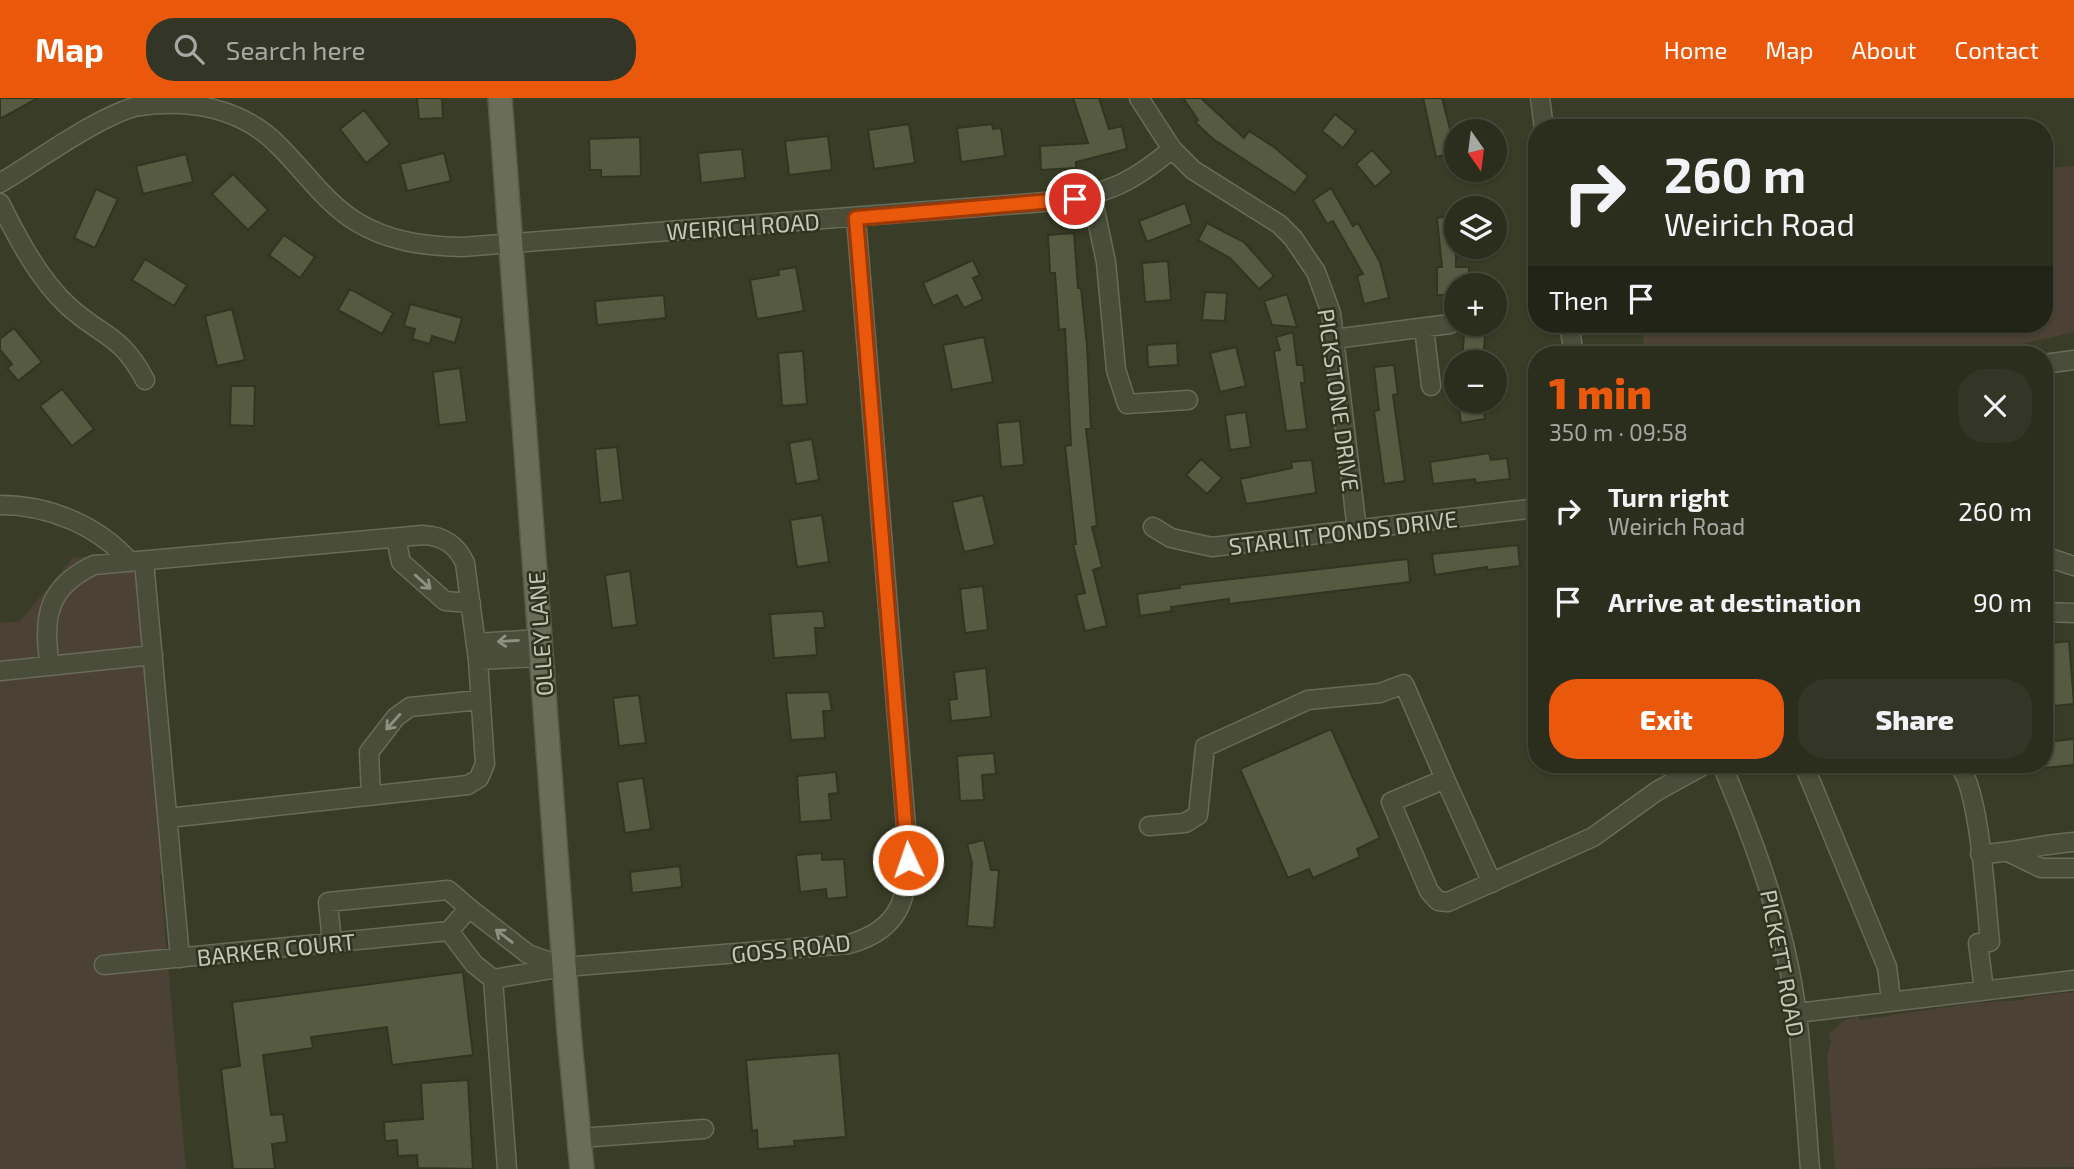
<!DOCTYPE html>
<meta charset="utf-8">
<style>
body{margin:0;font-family:"Exo 2",sans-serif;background:#333626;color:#f1f3f6;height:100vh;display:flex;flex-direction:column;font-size:26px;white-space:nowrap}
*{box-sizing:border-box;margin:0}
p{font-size:23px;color:#a6a8a4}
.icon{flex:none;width:38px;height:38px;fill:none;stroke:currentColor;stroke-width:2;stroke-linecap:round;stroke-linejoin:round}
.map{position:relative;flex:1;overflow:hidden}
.sheet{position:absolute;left:1528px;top:248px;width:525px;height:427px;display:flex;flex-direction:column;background:#2b2e1d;border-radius:28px;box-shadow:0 2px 5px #0004,0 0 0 2px #474a3b}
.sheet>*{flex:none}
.banner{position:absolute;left:1528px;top:21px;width:525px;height:214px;border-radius:28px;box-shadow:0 2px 5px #0004,0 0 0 2px #474a3b;background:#2b2e1d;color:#f1f3f6;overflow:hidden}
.needle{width:46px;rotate:166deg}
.controls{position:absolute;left:1444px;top:21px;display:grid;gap:14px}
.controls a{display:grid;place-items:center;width:63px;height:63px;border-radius:50%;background:#2b2e1d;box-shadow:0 2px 5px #0004,0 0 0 2px #474a3b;font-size:35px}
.pin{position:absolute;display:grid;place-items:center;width:60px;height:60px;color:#fff;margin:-30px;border:4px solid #fff;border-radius:50%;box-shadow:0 2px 7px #0007}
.me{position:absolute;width:77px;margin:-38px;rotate:357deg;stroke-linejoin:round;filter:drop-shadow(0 0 5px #0008)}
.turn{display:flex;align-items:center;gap:24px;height:147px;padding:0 21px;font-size:32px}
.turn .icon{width:91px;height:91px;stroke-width:2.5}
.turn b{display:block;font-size:49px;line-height:60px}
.then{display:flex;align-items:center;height:66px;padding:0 21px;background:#0003;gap:14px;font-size:26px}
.round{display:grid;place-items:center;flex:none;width:74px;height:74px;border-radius:28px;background:#333626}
.overview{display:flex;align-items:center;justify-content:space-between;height:119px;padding:0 21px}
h1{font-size:42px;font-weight:800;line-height:52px;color:#ea580c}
.action{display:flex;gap:14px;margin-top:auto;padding:14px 21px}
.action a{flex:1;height:80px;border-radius:28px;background:#ea580c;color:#fff;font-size:28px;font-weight:800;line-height:80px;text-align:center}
.action a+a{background:#333626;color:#f1f3f6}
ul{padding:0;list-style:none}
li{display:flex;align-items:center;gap:21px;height:91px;padding:0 21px}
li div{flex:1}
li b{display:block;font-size:26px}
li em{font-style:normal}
header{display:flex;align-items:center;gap:42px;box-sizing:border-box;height:98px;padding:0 35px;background:#ea580c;color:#fff}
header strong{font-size:33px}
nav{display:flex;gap:38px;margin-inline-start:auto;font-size:24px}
.search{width:490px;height:63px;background:#333626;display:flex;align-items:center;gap:18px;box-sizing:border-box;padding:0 24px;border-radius:28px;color:#a6a8a4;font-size:26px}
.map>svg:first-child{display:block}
</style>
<header>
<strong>Map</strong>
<div class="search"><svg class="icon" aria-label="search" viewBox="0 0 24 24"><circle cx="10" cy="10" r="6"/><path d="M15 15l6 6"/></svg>Search here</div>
<nav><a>Home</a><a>Map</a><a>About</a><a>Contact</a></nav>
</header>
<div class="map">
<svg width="2074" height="1071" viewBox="0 0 2074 1071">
<rect width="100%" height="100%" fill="#393d27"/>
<path fill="#4c4135" d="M2074,68V234L2071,235L1972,257H1651L1643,244L1644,226H2044V70Z
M139,453L171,774L160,777L186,1071H0V525L20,523L73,460Z
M2074,894V1069L1835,1071L1827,959L1831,943L1828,936L1845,922L1859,919L1860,922L1975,905L2024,902V900Z"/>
<path fill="#565a41" stroke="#313521" stroke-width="2" d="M0,0H38L0,21Z
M417,0H442L443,20L419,21Z
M1073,0H1099L1109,31L1122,28L1127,51L1076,64V70L1041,72L1040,48L1088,45Z
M1183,0H1201L1244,40L1249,33L1274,49L1308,78L1295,95L1213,41L1195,24L1198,22Z
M1423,0H1442L1456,54L1436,59Z
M364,12L390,46L366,65L340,31Z
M1335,16L1356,33L1343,50L1322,33Z
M909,26L915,65L874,71L868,32Z
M992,26L993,31L1001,30L1005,58L961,64L957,30Z
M828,38L832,72L789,77L785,43Z
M640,39L641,78L601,79V72H590L589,41Z
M742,51L745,80L701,85L698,55Z
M1372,52L1392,74L1375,89L1356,66Z
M444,55L451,83L407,93L400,66Z
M186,56L193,84L143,96L136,68Z
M233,76L268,112L248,132L212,96Z
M1331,90L1353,128L1358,125L1380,164L1389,200L1364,206L1357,178L1363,176L1333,123L1327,126L1313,102Z
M96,91L118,101L95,150L74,140Z
M1185,105L1192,126L1147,144L1139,123Z
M1456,117V169H1469V187H1456V197H1437V169H1442L1437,120Z
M1207,125L1244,144L1274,178L1259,191L1230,160L1198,142Z
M1074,135L1078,190H1081L1087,248L1091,331H1086L1097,428L1092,429L1102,469L1093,472L1107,528L1085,533L1076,497L1085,495L1073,446H1076L1065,348L1071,347L1065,231L1059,232L1055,175H1050L1048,137Z
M284,137L315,159L300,180L269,157Z
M145,161L187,187L174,208L132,182Z
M973,162L980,177L973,180L983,201L964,210L957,197L933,208L923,185Z
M1168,163L1171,202L1145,204L1142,165Z
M796,169L804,213L757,221L750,182L779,177L778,172Z
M350,191L393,215L382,236L338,212Z
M1205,194L1227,195L1225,223L1202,222Z
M1287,196L1297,229L1272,227L1264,203Z
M664,197L666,220L597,227L595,203Z
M410,206L462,220L455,245L432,238L430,246L412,241L415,231L404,228Z
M232,211L245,262L217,268L205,218Z
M14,230L42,264L18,283L7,270L12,266L0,252V241Z
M1293,234L1297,267H1303L1305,285H1301L1307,331L1286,333L1274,253L1280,252L1276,239Z
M1464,236L1485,238L1483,264H1462Z
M984,239L993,284L952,292L943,247Z
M1177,245L1178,267L1148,269L1147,247Z
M1236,249L1246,288L1220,294L1210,255Z
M803,253L807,306L782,308L778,255Z
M1394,267L1398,296L1393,297L1405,383L1384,386L1374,313L1379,312L1374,269Z
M460,270L467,324L439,327L433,274Z
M231,288H255L254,328L230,327Z
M62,291L94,331L72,348L40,308Z
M1458,303H1482L1485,321L1461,325Z
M1246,314L1251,349L1230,352L1225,317Z
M1020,323L1024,367L1001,369L997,325Z
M812,341L819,382L796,386L789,345Z
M617,349L623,402L600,405L595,351Z
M1489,355L1491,362L1507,360L1510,381L1476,385L1475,381L1433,386L1430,364Z
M1201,361L1222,380L1207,396L1186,377Z
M1312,362L1316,395L1246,406L1240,381L1292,370L1291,364Z
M983,397L995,447L964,454L952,404Z
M822,417L829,464L797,469L790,422Z
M1518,447L1520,468L1487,472V469L1435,477L1432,456Z
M1408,461L1410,484L1229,506V501L1171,509L1172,513L1140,518L1137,496L1180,490L1179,487Z
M630,473L637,527L612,530L605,477Z
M983,488L988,532L965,535L960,491Z
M823,513L825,530H815L817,557L774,560L770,516Z
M2069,543L2074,606L2044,609V546Z
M986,570L991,619L951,623L949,602L957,601L954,574Z
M829,594L832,613H823L825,640L791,642L786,595Z
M639,597L646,645L619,648L613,600Z
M1331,631L1380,740L1357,751L1360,759L1313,780L1309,771L1288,780L1240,671Z
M2074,641V667L2044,670V644Z
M994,655L996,676L982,677L984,702L960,703L957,658Z
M836,674L838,695L829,696L831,722L800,724L797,678Z
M643,680L651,731L625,735L617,684Z
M984,742L991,772H999L994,830L967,828L972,765L967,746Z
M822,755V762L844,761L847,799L827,801L826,791L800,794L796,757Z
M680,768L682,789L632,795L630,774Z
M463,874L473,957L392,967L387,929L311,939L313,950L263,957L271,1017L283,1016L287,1044L272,1046L275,1071H233L221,971L240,968L232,904Z
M839,955L846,1039L794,1043L795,1048L758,1051L757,1032L752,1033L746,962Z
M468,982L473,1071L418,1070L417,1057L398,1058L397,1042L385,1043L384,1024L423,1021L421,985Z"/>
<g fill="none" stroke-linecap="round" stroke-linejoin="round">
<g stroke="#686b58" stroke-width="21">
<path id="minor" d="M1139,0L1172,51L1193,72L1279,126L1293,140L1316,174L1331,215L1357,432
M1540,0L1544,30
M0,85C39,62 92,22 134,9C187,0 242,9 280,49C305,74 325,104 355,123C389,144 424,148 462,149L1057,103C1107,96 1133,84 1172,51
M1092,98L1106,164L1116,272L1127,306L1188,302
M0,105C18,141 39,181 68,208C102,239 121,236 145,282
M1569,226L1574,257
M1424,230L1431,288
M1334,241L1450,226
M2044,266L2074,262
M0,407C48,407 98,427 130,464
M1153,429L1171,440L1212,449L1536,410
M396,440L401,464L445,503L471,505
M2044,458L2074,468
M144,463L180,860
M2044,514L2074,515
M476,545L540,541
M478,562L541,559
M50,568C42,520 47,489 94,467L423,437C443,438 456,446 465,465L478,562L485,666L479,680L468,687L168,720
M0,573L153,557
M1722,667C1756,747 1786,830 1797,917C1803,968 1806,1020 1810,1071
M1804,667L1887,869L1891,902
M1958,667C1980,688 1986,808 1990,844L1978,845L1984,892
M371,697L369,654L396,619L410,609L479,602
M1149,728L1185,725L1198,717L1205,649L1308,602L1380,595L1404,586L1445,681
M2010,755L2041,770H2074
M1980,756C2012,755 2042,746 2074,744
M1492,785L1445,681L1391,704L1429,793L1438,803L1448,804L1593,739L1657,693L1704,667
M449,833L474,866L493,881L507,1071
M332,845L328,804L448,792L469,810
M104,867L449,833L469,810L528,856L561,868
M493,881L564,869L849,846C906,830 909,793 907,741L856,120
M1797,915L2074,882
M580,1040L704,1031"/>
</g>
<g stroke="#565a47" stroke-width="26">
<path id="major" d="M500,0L569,934L582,1071"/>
</g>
<use href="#minor" stroke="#4a4d3a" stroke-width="18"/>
<use href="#major" stroke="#6a6d59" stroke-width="23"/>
</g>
<defs><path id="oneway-shaft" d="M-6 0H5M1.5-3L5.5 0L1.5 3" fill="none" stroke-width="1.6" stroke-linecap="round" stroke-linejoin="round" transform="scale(1.75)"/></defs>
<g stroke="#8e917f">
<use href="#oneway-shaft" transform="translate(423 484) rotate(42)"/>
<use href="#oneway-shaft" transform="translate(508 543) rotate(177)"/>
<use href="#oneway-shaft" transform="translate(393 624) rotate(132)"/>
<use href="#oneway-shaft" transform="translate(504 838) rotate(-142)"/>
</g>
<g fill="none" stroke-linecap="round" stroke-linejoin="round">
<g stroke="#983908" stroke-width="18">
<path id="route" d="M908,762L856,120L1075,101"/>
</g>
<use href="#route" stroke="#ea580c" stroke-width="12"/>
</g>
<g text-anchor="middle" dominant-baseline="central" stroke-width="5" stroke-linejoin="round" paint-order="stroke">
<g font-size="23" fill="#c5c8b7" stroke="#2f331f">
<text transform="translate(743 128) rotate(-4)">WEIRICH ROAD</text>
<text transform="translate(1339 302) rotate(82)">PICKSTONE DRIVE</text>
<text transform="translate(1343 434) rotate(-7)">STARLIT PONDS DRIVE</text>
<text transform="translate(540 536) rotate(-94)">OLLEY LANE</text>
<text transform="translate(791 850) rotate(-6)">GOSS ROAD</text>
<text transform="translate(276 851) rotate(-6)">BARKER COURT</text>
<text transform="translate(1783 865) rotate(79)">PICKETT ROAD</text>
</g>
</g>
</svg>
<div class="controls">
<a><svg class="needle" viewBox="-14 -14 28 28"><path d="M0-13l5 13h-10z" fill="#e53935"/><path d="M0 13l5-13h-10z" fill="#a6a8a4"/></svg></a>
<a><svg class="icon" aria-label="layers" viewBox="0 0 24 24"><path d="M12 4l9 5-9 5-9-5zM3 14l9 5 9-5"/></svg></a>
<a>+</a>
<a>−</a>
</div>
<div class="pin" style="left:1075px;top:101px;background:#d93025"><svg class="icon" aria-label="arrive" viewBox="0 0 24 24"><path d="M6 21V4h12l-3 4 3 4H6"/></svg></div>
<svg class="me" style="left:908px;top:762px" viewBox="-20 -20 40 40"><circle r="17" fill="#ea580c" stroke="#fff" stroke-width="3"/><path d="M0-11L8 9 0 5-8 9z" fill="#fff"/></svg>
<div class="banner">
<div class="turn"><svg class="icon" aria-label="right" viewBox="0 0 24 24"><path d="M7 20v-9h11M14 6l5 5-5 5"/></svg><div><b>260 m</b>Weirich Road</div></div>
<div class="then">Then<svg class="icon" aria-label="arrive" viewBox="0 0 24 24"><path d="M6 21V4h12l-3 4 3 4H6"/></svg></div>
</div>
<section class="sheet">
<div class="overview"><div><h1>1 min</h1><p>350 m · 09:58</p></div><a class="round"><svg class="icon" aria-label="close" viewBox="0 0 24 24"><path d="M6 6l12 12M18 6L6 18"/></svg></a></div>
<ul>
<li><svg class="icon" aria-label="right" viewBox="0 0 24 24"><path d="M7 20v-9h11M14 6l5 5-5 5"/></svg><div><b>Turn right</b><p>Weirich Road</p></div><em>260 m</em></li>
<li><svg class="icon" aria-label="arrive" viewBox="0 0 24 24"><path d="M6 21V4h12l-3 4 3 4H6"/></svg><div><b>Arrive at destination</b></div><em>90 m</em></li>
</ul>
<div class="action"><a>Exit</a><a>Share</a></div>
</section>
</div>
